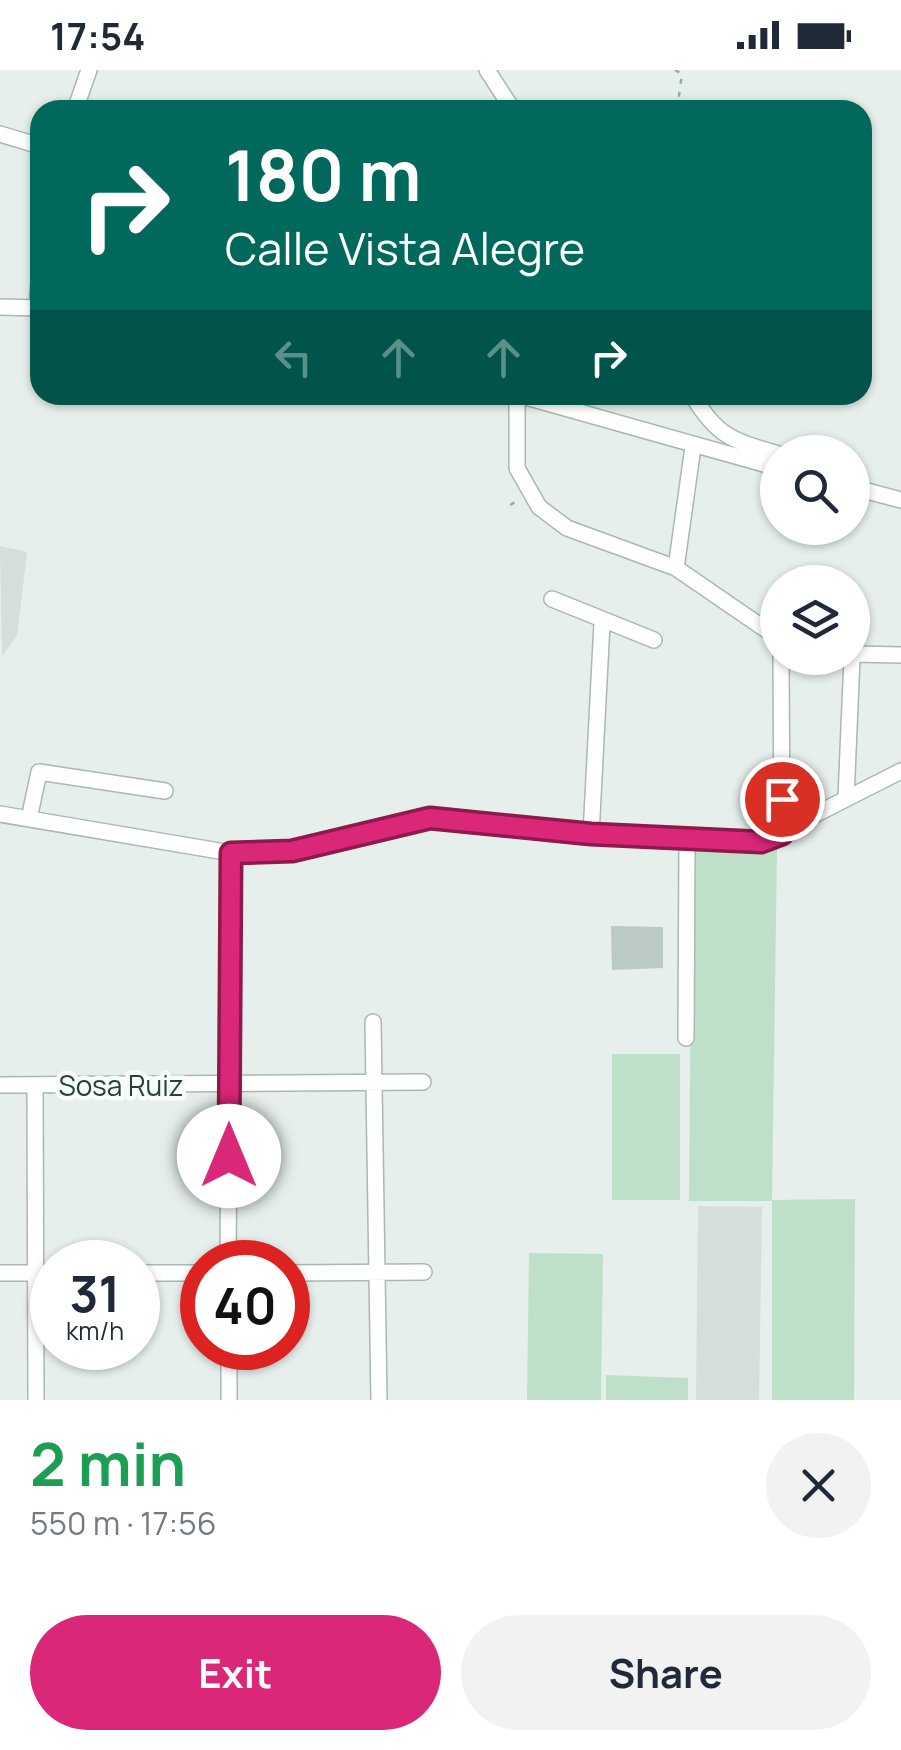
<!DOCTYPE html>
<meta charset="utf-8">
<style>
body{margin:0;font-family:Manrope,sans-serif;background:#f2f2f3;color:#1f2937;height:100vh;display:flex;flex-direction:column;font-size:38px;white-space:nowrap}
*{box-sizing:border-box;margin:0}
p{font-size:32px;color:#747a83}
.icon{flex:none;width:55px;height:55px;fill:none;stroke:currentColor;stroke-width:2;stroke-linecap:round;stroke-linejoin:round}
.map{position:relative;height:1330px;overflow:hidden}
.panel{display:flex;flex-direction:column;background:#fff;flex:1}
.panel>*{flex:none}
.guide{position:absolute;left:30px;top:30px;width:842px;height:305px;border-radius:30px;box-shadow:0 2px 8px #0004;background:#00695c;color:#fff;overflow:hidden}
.tools{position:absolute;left:760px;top:365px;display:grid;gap:20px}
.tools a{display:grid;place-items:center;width:110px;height:110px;border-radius:50%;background:#fff;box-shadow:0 2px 8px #0004;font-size:50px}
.speed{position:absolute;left:30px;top:1170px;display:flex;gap:20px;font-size:50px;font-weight:700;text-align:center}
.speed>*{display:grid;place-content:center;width:130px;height:130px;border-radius:50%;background:#fff;box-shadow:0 2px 8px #0004;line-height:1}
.speed small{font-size:25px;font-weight:400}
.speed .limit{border:15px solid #d22;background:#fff;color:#111}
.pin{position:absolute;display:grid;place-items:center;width:85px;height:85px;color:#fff;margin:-42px;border:5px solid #fff;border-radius:50%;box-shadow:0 2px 10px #0007}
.me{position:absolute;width:110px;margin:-55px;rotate:0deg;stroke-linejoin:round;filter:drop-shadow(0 0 8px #0008)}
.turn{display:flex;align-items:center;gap:35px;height:210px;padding:0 30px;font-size:45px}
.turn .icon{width:130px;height:130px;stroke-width:2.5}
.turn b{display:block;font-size:70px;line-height:85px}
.lanes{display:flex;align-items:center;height:95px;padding:0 30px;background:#0003;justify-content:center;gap:50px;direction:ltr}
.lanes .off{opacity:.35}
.round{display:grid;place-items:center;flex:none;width:105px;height:105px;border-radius:52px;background:#f2f2f3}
.overview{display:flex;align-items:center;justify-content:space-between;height:170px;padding:0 30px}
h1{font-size:60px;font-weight:700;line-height:75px;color:#1e9e55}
.button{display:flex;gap:20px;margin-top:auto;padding:20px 30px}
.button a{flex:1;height:115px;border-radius:60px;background:#db2777;color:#fff;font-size:40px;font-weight:700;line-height:115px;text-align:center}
.button a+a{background:#f2f2f3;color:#1f2937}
.status{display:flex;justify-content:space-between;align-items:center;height:70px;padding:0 50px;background:#fff;direction:ltr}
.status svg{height:28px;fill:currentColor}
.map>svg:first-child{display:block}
</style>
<div class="status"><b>17:54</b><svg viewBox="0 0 49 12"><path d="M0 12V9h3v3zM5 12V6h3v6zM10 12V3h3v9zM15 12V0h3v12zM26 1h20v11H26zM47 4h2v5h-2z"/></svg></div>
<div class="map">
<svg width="901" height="1330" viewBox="0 0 901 1330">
<rect width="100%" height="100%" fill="#e6efeb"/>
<path fill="#d4dfda" d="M0,476L27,482L17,566L2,586Z
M698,1136L762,1137L759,1330H696Z"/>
<path fill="#bfe0c8" d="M692,775L777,778L772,1130L855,1129L854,1330H772V1131H689Z
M612,984H680V1130H612Z
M529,1183L603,1184L601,1330H527Z
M606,1305L688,1308V1330H606Z"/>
<path fill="#bbcac4" d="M611,856L663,857V898L612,900Z"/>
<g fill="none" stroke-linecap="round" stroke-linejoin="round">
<g stroke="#a8b8b2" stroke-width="18">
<path id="minor" d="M487,0L513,40
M75,40L89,0
M0,64L40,76
M0,237L40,238
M37,237L40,198
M517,325V398L539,437L567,458L676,498L778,568
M519,325L778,398
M692,325C718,367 731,370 778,384
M852,417L901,430
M676,498L693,377
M552,529L654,570
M852,584L901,585
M781,588L782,765
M846,728L852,588
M0,744L231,783L292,781L429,748L591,765L761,772L901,701
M29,749L39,702L165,721
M591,765L602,553
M373,952L379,1330
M686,968L687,769
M0,1015L423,1012
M35,1015L36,1330
M228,1192L231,783
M0,1203H52
M138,1203H202
M288,1203L424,1202
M229,1278V1330"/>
</g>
<path stroke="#86b3a5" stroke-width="2.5" stroke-dasharray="5 8" stroke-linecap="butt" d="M675,0L682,4L677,40
M510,435L519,430"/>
<use href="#minor" stroke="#fff" stroke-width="15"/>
</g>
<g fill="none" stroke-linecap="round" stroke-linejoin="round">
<g stroke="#8e194d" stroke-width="25">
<path id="route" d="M229,1086L231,783L292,781L430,748L591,764L761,772L782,764V729"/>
</g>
<use href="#route" stroke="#db2777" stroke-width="18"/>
</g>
<g text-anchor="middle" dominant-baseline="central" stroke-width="9" stroke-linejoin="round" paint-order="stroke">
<g font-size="28" fill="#24423a" stroke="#f7fbf9">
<text x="121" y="1015">Sosa Ruiz</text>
</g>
</g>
</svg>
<div class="tools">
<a><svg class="icon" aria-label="search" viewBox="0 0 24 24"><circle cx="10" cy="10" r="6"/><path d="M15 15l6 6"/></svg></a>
<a><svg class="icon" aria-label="layers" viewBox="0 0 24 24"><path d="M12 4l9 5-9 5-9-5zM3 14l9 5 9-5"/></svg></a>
</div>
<div class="speed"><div>31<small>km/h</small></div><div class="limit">40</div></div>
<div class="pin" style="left:782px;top:729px;background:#d93025"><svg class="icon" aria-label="arrive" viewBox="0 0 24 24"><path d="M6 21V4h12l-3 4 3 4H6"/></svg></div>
<svg class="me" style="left:229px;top:1086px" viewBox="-20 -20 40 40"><circle r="19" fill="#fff"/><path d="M0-13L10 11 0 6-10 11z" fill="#db2777"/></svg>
<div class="guide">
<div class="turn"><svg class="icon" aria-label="right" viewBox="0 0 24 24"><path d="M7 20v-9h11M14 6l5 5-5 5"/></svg><div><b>180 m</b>Calle Vista Alegre</div></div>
<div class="lanes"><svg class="icon off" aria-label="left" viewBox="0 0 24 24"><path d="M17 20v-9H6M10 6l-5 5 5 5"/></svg><svg class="icon off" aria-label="ahead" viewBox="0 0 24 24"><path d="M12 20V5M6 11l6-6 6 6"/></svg><svg class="icon off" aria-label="ahead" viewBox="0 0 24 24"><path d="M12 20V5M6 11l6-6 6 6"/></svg><svg class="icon" aria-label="right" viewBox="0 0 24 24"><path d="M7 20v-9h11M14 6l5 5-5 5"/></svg></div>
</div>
</div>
<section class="panel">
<div class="overview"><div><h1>2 min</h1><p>550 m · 17:56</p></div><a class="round"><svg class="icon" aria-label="close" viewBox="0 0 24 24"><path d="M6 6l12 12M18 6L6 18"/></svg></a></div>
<div class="button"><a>Exit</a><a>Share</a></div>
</section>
